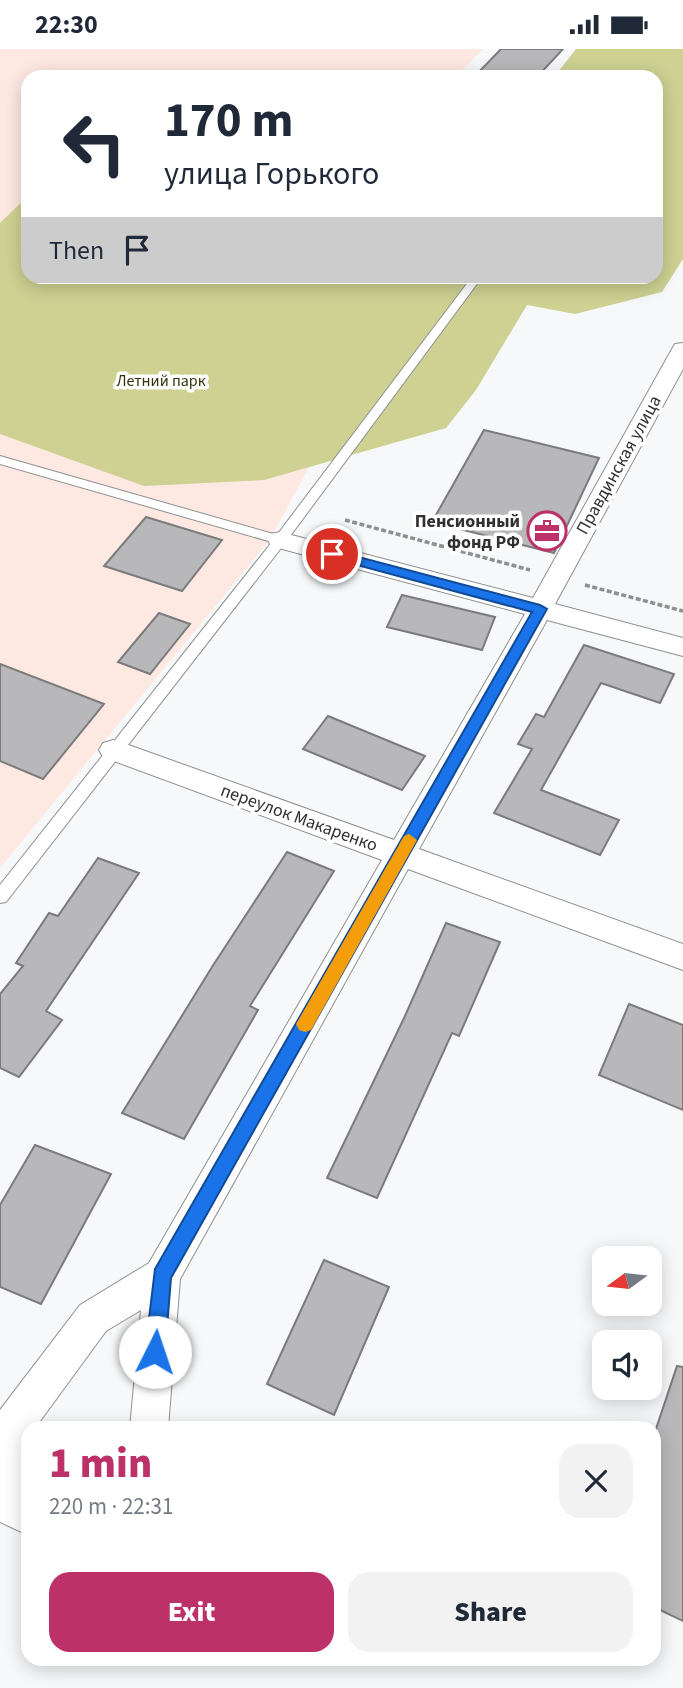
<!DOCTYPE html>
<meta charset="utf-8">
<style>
body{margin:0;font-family:"Source Sans 3",sans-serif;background:#f2f2f3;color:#1f2937;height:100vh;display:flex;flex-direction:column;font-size:26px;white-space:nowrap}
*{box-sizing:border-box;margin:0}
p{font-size:23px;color:#747a83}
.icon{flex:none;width:38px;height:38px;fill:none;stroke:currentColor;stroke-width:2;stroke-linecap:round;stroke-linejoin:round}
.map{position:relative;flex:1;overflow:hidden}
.panel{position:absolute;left:21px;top:1372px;width:640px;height:245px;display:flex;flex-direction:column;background:#fff;border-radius:21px;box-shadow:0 4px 18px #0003}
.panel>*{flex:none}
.top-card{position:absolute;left:21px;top:21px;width:642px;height:214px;border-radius:21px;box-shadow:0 4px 18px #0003;background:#fff;color:#1f2937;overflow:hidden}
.needle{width:46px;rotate:255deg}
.controls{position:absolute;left:592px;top:1197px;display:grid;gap:14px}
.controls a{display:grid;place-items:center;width:70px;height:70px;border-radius:14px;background:#fff;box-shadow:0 4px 18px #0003;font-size:35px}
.pin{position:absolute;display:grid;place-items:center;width:60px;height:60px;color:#fff;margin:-30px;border:4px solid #fff;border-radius:50%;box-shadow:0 2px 7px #0007}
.me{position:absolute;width:77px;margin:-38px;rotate:4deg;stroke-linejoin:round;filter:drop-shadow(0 0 5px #0008)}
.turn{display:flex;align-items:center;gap:24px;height:147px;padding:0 28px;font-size:32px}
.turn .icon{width:91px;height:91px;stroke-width:2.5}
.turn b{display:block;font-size:49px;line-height:60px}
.then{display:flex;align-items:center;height:66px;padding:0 28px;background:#0003;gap:14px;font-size:26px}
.round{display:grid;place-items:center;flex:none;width:74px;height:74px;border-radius:21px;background:#f2f2f3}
.head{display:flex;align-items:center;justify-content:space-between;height:119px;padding:0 28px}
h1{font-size:42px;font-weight:800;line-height:52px;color:#bc3168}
.button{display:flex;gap:14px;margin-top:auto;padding:14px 28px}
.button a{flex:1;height:80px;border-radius:21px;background:#bc3168;color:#fff;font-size:28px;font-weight:800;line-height:80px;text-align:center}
.button a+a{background:#f2f2f3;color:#1f2937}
.status{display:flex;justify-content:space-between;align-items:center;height:49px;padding:0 35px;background:#fff;direction:ltr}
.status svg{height:19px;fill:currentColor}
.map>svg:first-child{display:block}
</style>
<div class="status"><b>22:30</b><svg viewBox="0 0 49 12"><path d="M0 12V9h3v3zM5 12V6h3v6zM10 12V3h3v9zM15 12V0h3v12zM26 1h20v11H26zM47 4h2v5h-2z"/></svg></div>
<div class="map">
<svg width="683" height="1639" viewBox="0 0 683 1639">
<rect width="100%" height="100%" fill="#f7f8f9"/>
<path fill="#fde9e2" d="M0,0H483L456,28H28V228H412L269,492L0,819Z"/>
<path fill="#ced192" d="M576,0H683V210L662,243L575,265L527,256L476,341L446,379L264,431L144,437L0,385V174L28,147V228H656V28H554Z"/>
<path fill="#b8b8ba" stroke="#7b7b7d" stroke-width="2" d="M501,0H563L537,28H474Z
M484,381L599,409L554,504L432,473Z
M146,468L222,491L182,542L104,517Z
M402,546L495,568L482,601L387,578Z
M159,564L190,575L150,625L118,613Z
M584,596L674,625L660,654L601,634L541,741L619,771L600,806L494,764L532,700L518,695L536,665L544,668Z
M0,615L104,655L43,730L0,712Z
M328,667L425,707L402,741L303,700Z
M287,803L334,822L250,957L258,961L184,1090L122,1064L212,918Z
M98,809L139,824L46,962L62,971L19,1028L0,1019V945L23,917L16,914L49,864L58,867Z
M446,874L500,893L459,987L452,984L377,1149L327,1129L405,967Z
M629,955L683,976V1061L599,1026Z
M35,1096L111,1125L41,1255L0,1238V1156Z
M324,1211L389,1238L334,1366L267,1335Z
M677,1317L683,1318V1572L654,1558V1386Z"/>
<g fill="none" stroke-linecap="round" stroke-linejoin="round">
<g stroke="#8e8f91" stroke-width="2">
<path id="lane" d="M472,228H482L285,494L6,853L0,854V836L272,493L0,415V407L277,486Z"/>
</g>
<g stroke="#8e8f91" stroke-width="2">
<path id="street" d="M683,294V320L555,555L683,589V607L547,571L419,800L683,895V921L408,820L180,1230L168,1379H130L141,1261L106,1282L35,1379H28V1486L0,1473V1361L80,1256L149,1214L382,811L103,708L99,701L103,694L113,691L123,694L394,791L525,565L271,497L268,491L271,485L280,483L533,549L672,300L675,295Z"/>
</g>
<path stroke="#8e8f8f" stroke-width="3.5" stroke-dasharray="5 2.5" stroke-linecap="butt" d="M345,471L530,521
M585,536L683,562"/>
<use href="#lane" fill="#fff" fill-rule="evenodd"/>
<use href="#street" fill="#fff" fill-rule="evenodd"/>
</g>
<path fill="#1a73e8" stroke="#114b97" stroke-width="2" d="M332,501L540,556L547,560L171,1229L165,1303L162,1310L155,1313L148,1310L145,1303L155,1220L532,563L327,508L325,505Z"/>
<path fill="#f59e0b" d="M409,785L417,791L311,981L305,983L299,981L296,975L299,970L404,787Z"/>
<defs>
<g id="office-ring" transform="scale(2.0125)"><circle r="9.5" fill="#fff" stroke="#bc3168" stroke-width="1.5"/><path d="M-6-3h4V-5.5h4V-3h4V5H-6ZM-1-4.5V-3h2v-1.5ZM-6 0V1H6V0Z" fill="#bc3168"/></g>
</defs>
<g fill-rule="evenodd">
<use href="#office-ring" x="547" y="482"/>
</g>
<g text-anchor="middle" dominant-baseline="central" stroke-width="7" stroke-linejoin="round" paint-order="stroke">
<g font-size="16" fill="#33340c" stroke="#fff">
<text x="161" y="332">Летний парк</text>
</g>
<g font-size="18" fill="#313131" stroke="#fff">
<text transform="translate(619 416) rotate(-61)">Правдинская улица</text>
<text transform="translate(299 769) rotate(20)">переулок Макаренко</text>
</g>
<g font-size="18" font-weight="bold" fill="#313131" stroke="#fff" text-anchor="end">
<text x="520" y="472">Пенсионный<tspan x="520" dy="21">фонд РФ</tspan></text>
</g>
</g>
</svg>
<div class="controls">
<a><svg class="needle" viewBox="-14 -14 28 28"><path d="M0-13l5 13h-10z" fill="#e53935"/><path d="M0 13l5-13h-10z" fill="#747a83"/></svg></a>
<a><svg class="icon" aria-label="sound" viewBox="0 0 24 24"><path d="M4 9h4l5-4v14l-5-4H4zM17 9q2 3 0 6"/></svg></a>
</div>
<div class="pin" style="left:332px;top:505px;background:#d93025"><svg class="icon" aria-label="arrive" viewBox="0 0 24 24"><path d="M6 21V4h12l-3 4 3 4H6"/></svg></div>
<svg class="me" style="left:155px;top:1303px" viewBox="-20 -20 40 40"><circle r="19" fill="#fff"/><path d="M0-13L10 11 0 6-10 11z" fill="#1a73e8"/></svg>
<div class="top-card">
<div class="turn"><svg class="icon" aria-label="left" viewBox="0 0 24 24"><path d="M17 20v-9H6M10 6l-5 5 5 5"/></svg><div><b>170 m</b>улица Горького</div></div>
<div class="then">Then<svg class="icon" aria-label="arrive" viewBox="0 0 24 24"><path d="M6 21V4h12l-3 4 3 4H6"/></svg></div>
</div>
<section class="panel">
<div class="head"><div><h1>1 min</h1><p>220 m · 22:31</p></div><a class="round"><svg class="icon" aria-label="close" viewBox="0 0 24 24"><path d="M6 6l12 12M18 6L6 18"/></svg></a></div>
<div class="button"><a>Exit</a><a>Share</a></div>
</section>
</div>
